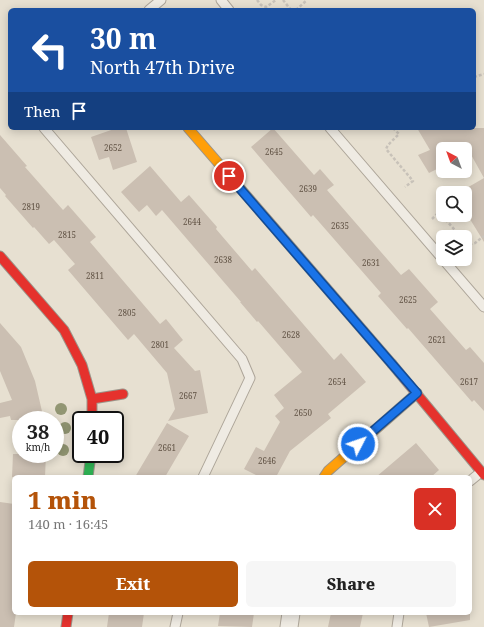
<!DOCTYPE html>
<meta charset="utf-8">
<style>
body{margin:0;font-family:"Noto Serif",serif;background:#f6f6f6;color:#222;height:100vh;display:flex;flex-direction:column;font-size:15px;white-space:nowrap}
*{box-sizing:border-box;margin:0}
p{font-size:13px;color:#767676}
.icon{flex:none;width:22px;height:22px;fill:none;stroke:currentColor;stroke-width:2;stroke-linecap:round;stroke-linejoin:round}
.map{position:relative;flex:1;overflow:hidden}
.details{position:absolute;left:12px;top:475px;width:460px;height:140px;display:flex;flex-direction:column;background:#fff;border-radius:6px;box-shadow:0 2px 10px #0003}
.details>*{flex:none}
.hud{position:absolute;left:8px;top:8px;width:468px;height:122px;border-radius:6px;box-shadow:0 2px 10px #0003;background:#1a4fa0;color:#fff;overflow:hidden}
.needle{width:26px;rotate:319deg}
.fabs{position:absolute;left:436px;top:142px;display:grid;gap:8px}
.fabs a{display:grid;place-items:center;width:36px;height:36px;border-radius:6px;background:#fff;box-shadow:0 2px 10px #0003;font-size:20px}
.speed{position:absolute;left:12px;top:411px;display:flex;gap:8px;font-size:20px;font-weight:700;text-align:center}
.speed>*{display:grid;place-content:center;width:52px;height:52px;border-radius:50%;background:#fff;box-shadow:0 2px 10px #0003;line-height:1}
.speed small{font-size:10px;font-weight:400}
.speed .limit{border:2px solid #111;border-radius:6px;background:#fff;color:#111}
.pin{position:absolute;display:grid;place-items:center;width:34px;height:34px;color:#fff;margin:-17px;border:2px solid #fff;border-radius:50%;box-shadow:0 1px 4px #0007}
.me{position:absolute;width:44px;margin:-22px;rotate:49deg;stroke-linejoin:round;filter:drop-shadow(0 0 3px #0008)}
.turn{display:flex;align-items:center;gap:14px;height:84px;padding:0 16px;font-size:18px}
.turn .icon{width:52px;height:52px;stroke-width:2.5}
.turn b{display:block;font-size:28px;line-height:34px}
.then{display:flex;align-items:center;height:38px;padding:0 16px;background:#0003;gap:8px;font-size:15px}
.round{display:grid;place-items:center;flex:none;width:42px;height:42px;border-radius:6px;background:#f6f6f6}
.overview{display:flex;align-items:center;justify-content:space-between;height:68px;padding:0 16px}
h1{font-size:24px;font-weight:800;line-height:30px;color:#b45309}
.button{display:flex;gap:8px;margin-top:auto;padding:8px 16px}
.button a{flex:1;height:46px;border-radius:6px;background:#b45309;color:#fff;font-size:16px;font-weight:800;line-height:46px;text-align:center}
.button a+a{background:#f6f6f6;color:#222}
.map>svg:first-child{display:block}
</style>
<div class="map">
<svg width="484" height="627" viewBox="0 0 484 627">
<rect width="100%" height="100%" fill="#e7e0d1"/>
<path fill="#cbbfb2" d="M117,128H126L137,162L113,170L109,157L99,160L91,137Z
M273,128L314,175L320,169L334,185L327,190L401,275L409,269L438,302L430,309L466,350L470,347L484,363V411L474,400L472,402L408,328L407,329L378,296L381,293L313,215L311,217L251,147Z
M417,128H484V178L469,151L468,152L466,149H443V171L441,167L429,173L418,155L430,150Z
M0,135L27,166L25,167L63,210L68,205L96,237L90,242L160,324L166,319L183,340L174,348L195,371L200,370L208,413L168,421L175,409L167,373L134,334L128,340L68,270L75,264L54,240L49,244L34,227L33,228L5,196L6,195L0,188Z
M150,166L181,202L189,195L217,227L216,229L252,271L255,268L334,360L341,353L366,382L328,414L331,418L290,451L276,477H260L244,469L256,447L264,451L280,422L275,416L284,408L274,395L302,372L258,321L257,322L240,302H241L162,210L156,216L147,205L139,212L121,192Z
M484,178V242L465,211V189Z
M0,323L21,347L35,381L44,420H11L10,416L0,418V403L12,400L0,371Z
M167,423L189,436L165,477H135Z
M416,443L439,470L431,477H376Z
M13,454H46L45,477H12Z
M0,502L14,504V613H16L14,627H0Z
M109,613H144L142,627H107Z
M220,613H254L252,627L218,626Z
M331,613H363L360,627H328Z
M426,613H470V620L429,627Z"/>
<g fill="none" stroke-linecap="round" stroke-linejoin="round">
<g stroke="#ada599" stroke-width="11">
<path id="lane" d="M221,0L229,10
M149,10L161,0
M44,128L242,359L250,378L203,477
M330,128L484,307
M470,481L481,472
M175,627L178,613
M397,627L399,613"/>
</g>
<g stroke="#ada599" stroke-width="19">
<path id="street" d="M289,627L291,613"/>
</g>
<g stroke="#9c958a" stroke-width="11">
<path id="fast" d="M88,477L91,454"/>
</g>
<g stroke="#9c958a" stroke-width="11">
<path id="slow" d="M188,128L392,364
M324,477L328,471L417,393"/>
</g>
<g stroke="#9c958a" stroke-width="11">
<path id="jam" d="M0,256L64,330L82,365L92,399V420
M392,364L484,475
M92,399L123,394
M66,627L68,613"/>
</g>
<path stroke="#c8c2b9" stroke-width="2.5" stroke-dasharray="3 2" stroke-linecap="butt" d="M257,0L261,5L266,7L276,0
M283,0L291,10
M296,10L307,0
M474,77L484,74
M393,128L399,134L388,145L386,149L413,181L405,187
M432,219L439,212L461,237
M465,241L471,244L475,243L484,236"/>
<use href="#lane" stroke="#efebe3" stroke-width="9"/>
<use href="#street" stroke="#efebe3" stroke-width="17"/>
<use href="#fast" stroke="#30b455" stroke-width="9"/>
<use href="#slow" stroke="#ff9f0a" stroke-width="9"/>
<use href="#jam" stroke="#e5322d" stroke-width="9"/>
</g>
<g fill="#929673">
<circle cx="61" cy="409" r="6"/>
<circle cx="65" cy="428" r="6"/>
<circle cx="63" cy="450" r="6"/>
</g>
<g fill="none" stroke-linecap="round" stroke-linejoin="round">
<g stroke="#114b97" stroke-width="10">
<path id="route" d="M229,176L417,393L358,444"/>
</g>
<use href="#route" stroke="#1a73e8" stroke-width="7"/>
</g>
<g text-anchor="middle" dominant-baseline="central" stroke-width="3" stroke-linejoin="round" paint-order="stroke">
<g font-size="8" fill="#605244">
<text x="113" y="147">2652</text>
<text x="274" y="151">2645</text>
<text x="308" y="188">2639</text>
<text x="31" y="206">2819</text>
<text x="192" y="221">2644</text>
<text x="340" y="225">2635</text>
<text x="67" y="234">2815</text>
<text x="223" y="259">2638</text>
<text x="371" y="262">2631</text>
<text x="95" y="275">2811</text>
<text x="408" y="299">2625</text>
<text x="127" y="312">2805</text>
<text x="291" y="334">2628</text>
<text x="437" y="339">2621</text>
<text x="160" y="344">2801</text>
<text x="337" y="381">2654</text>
<text x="469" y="381">2617</text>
<text x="188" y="395">2667</text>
<text x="303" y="412">2650</text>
<text x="167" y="447">2661</text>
<text x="267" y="460">2646</text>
</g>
</g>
</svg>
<div class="fabs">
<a><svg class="needle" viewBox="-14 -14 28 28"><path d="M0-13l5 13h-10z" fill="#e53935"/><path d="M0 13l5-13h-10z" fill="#767676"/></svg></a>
<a><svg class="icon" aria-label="search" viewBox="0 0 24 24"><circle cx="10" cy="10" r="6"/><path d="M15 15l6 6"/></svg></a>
<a><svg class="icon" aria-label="layers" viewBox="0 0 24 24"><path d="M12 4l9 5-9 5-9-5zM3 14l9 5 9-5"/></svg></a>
</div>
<div class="speed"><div>38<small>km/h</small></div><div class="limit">40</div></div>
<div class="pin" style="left:229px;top:176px;background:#d93025"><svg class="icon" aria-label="arrive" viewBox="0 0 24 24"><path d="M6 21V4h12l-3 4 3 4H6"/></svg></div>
<svg class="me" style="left:358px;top:444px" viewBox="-20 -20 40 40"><circle r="17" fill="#1a73e8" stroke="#fff" stroke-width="3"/><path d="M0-11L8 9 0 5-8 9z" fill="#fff"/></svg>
<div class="hud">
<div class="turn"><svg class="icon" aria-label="left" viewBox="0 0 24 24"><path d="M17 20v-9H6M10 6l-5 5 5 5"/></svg><div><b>30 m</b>North 47th Drive</div></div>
<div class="then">Then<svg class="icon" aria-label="arrive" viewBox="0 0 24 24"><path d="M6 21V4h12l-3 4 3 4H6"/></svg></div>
</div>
<section class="details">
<div class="overview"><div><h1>1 min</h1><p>140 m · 16:45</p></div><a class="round" style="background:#d93025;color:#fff"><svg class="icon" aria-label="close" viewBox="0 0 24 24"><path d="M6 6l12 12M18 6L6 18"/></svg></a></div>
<div class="button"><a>Exit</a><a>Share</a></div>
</section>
</div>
